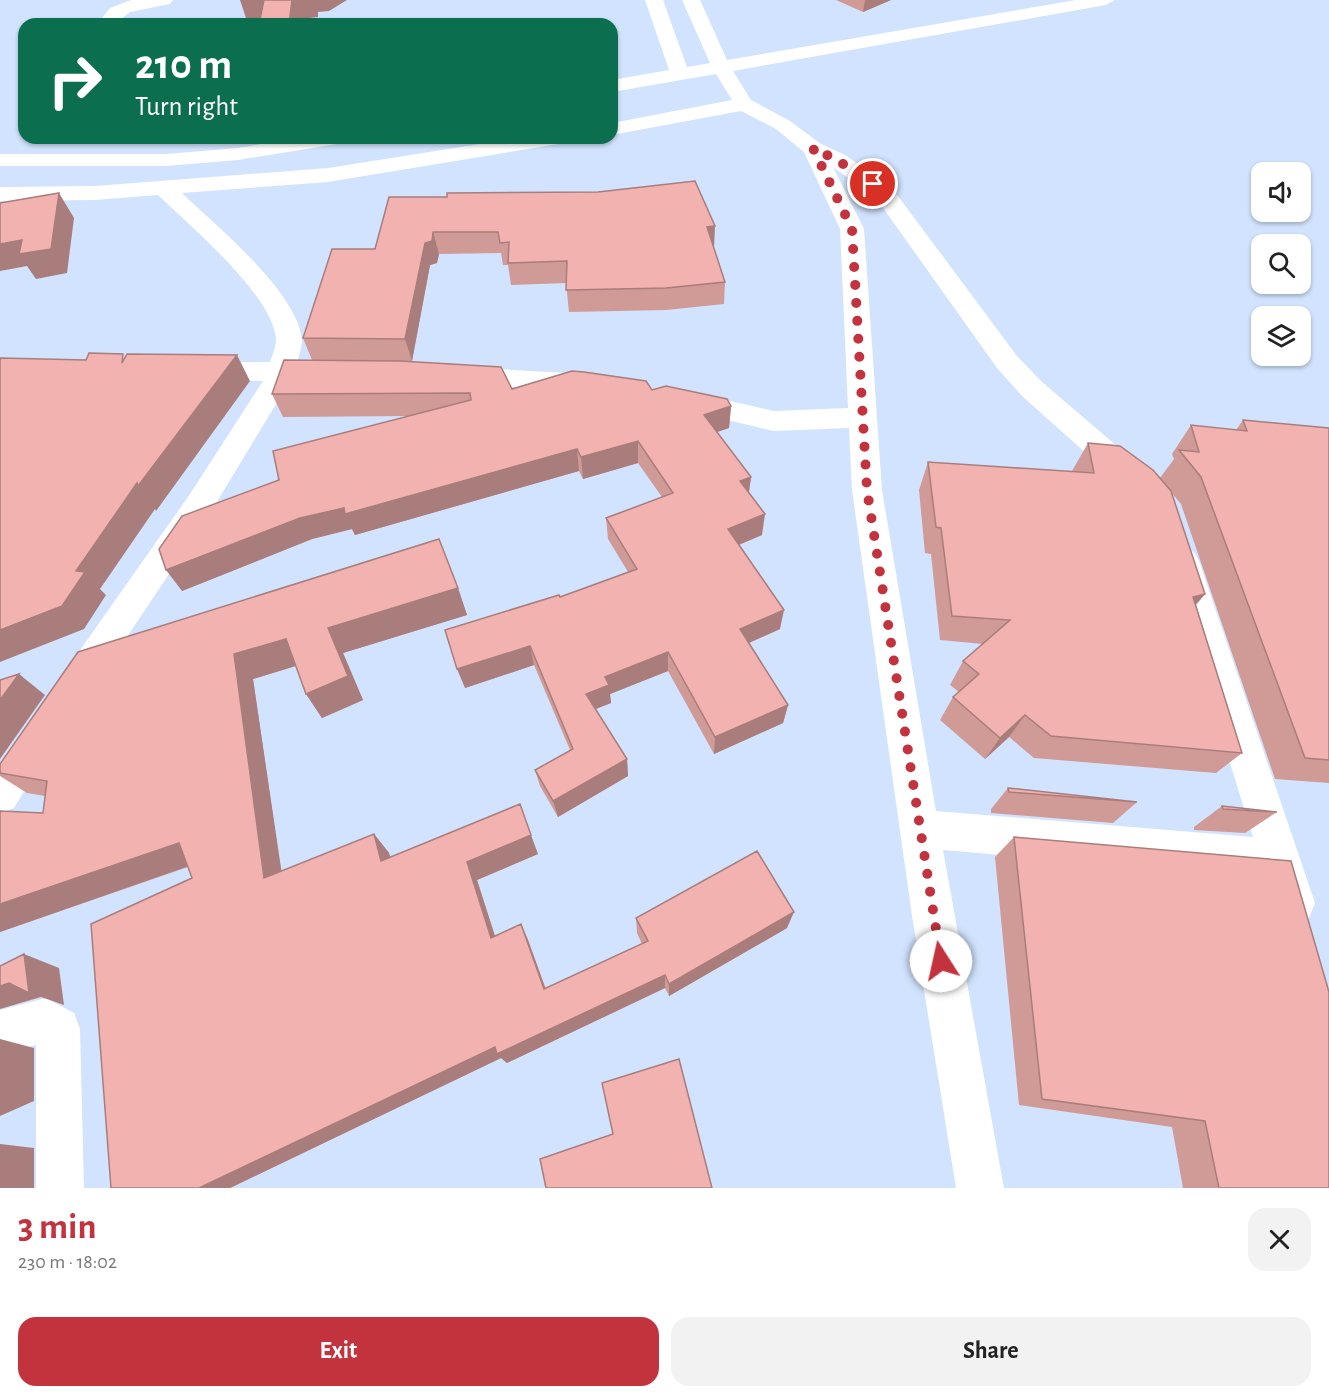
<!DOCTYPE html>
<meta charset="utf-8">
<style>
body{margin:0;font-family:"Alegreya Sans",sans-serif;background:#f2f2f2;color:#222;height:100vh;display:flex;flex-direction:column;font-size:22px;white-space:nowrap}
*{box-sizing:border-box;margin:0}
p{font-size:20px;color:#767676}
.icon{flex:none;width:33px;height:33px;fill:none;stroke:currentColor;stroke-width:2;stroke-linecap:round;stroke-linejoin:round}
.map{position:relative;height:1188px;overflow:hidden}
.sheet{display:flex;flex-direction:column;background:#fff;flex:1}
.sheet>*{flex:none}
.hud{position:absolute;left:18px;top:18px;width:600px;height:126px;border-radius:18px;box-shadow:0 2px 4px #0004;background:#0b6e4f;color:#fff;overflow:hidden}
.controls{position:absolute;left:1251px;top:162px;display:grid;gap:12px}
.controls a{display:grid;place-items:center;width:60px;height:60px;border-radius:12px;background:#fff;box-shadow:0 2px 4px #0004;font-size:30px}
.pin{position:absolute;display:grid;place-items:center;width:51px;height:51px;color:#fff;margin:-26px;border:3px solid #fff;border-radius:50%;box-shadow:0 2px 6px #0007}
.me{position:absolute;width:66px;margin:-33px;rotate:350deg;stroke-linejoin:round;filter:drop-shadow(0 0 4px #0008)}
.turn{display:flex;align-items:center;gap:21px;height:126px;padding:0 18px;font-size:27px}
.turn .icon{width:78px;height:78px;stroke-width:2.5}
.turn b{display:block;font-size:42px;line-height:51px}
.round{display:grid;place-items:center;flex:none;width:63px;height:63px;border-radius:18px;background:#f2f2f2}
.head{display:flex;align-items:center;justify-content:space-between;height:102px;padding:0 18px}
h1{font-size:36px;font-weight:700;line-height:45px;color:#c3333e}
.cta{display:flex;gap:12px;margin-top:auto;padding:12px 18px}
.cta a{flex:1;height:69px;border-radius:18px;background:#c3333e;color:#fff;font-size:24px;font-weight:700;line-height:69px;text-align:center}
.cta a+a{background:#f2f2f2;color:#222}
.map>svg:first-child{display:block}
</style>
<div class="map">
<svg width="1329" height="1188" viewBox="0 0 1329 1188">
<rect width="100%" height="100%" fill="#d1e3fe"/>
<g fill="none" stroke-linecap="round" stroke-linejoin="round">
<path fill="#fff" fill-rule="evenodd" d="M131,0H173L170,4L130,12L115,24H97L110,8Z
M645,0H663L687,67L710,63L682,0H700L727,60L1076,0H1115L1106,5L733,71L751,100L790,121L821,144L845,155L892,188L1017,356L1042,382L1138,464L1142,472L1138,480L1127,483L1116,480L1022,396L997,368L876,198L833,167L864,229L882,490L936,811L1253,837L1167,561L1172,552L1183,548L1194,552L1199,561L1315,903L1309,918L1294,924L1279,918L1266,878L943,850L1004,1188H956L912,916L852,490L849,428L774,431L677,408L673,401L677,394L687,391L774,411L848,408L840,229L804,152L776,129L741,111L612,135V123L732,100L716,74L612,92V80L669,70Z
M298,138H348L344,142L337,144L238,160L166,166H0V154H166L238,148Z
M518,138H569L565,142L558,144L328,182L182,193C216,226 298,292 302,340C302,347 299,356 297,363L335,366L339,372L335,378L325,381H290L212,510L90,692L78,696L66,692L60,681L66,670L190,494L263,381L200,380L190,377L186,371L190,365L200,362H270C272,356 276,347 276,340C274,296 190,226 158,195L95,200L0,201V187L95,186L328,168Z
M461,367L586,374L596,376L600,383L596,390L586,392L451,383L447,376L451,369Z
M35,727L48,732L53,744L14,808L0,813V763L22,732Z
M46,998L74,1013L80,1029L84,1188H36V1045L0,1054V1010Z"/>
</g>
<path fill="#d09a97" d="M836,0H891L863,12Z
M389,197L714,248L725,282L724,304L666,310L569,312L566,283L511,285L508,265H503L501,253L439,254L437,263L430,265L412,361L512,389L652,390L731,406L729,428L717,432L751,477L749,492L762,535L739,545L780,629L749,643L788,705L783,723L714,754L668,671L610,694L611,703L595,709L627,759L628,776L558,817L540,786L535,770L570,750L534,665L465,688L560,597L628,572L608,539L606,518L662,497L638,463L583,479L579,471L355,535L352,529L312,539L182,591L279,480L411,416L283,417L272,394L312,360L303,338L375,249Z
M1243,420L1329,428V783L1275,779L1181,504L1171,492L1205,594L1196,605L1242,753L1216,773L1034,758L1009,737L985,759L940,720L953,697L959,692L950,685L963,661L983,644L940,640L931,554L925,553L919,490L928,462L1073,472L1072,471L1088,443L1160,478L1174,459L1172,454L1191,425L1236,430Z
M458,588L467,615L343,653L363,700L322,718L306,694L296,666L253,679L281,872L374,834L389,853L390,858L538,854L477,880L495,936L521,924L528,940L546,989L642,944L637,933L636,918L787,928L669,996L665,988L507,1063L501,1058L230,1188H111L192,878L188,867L0,932V811L43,813L45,796L27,793L0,776V764Z
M1008,788L1137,802L1113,823L991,813V809Z
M1222,806L1277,812L1245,833L1194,830V827Z
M1014,837L1329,1188H1183L1172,1127L1019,1105L995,857Z"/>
<path fill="#a97d7b" d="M240,0H265L272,22L248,24Z
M292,0H347L329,11L318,12V17L300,19V24H289Z
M865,0H891L863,12Z
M59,193L74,218L67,273L36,279L27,266L0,271V244Z
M715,226L714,248L707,227Z
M433,232L439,254L437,263L430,265L412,361L405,339L425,243Z
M237,355L250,381L156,511L155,509L100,589L106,595L84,629L0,662V630L76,571L137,483Z
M731,406L729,428L702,437L704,415Z
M638,441V463L583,479L581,457Z
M577,449L579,471L355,535L352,529L312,539L182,591L166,570L300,518Z
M751,477L748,499L740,481Z
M765,514L762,535L726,550L728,529Z
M458,588L467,615L343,653L363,700L322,718L306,694L328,628Z
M1205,594L1183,619L1193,597Z
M784,610L780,629L737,648L740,629Z
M286,639L302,664L253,679L285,895L264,878L234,654Z
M530,646L534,665L465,688L457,669Z
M668,652V671L610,694L611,703L588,712L586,694L605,677Z
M19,674L45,695L0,759V700Z
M788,705L783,723L714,754L715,737Z
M1025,715L1009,737L985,759L1000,738Z
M627,759L628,776L558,817L553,801Z
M374,834L389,853L396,879L381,861Z
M531,835L538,854L477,880L500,952L491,938L467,862Z
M179,843L203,861L0,932V904Z
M794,912L787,928L669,996V984Z
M521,924L528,940L550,1002L544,989Z
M24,954L59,968L64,1005L41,997L0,1009V986Z
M665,975V988L507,1063L501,1058L230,1188H199L495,1047Z
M0,1039L34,1048V1101L0,1116Z
M0,1144L34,1148V1188H0Z"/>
<path fill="#f2b3b0" stroke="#a97d7b" stroke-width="1.5" d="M264,0H292L289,24H259Z
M695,181L715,226L707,227L725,282L666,288L566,290L567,261L508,263L509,242L500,243L498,232H433L432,241L425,243L405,339L303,338L332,249H375L389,197H447V193L598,192Z
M59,193L51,249L19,254L22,240L0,244V203Z
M89,353L123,354L122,363L127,354L237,355L138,486L137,483L76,571L85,572L62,606L0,630V358L86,360Z
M284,360L400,361L501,367L512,389L572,371L584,372L646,381L652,390L666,386L727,399L731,406L704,415L751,477L740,481L765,514L728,529L784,610L740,629L788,705L715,737L668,652L605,677L609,685L586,694L627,759L553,801L535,770L573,749L530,646L457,669L445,630L559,595L560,597L637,569L606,518L673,493L638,441L581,457L577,449L345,514L344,508L300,518L166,570L159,549L182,516L279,480L273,451L471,400L470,393L272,394Z
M1243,420L1329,428V760L1305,758L1201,477L1179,450L1199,452L1191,425L1247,431Z
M1088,443L1120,446L1153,470L1171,491L1205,594L1193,597L1242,753L1051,736L1025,715L1000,738L953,697L979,674L963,661L1010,620L952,616L941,528L936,527L928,462L1094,473Z
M439,539L458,588L328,628L348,676L306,694L286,639L234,654L264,878L374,834L381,861L520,804L531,835L467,862L491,938L521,924L544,989L648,941L636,918L757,851L794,912L669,984L665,975L497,1054L495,1047L199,1188H111L91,924L192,878L179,843L0,904V811L43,813L47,781L0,773V764L78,652Z
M19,674L0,700V680Z
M1008,788L1137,802L1009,792Z
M1222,806L1277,812L1223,809Z
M1014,837L1291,861L1329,992V1188H1219L1205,1121L1042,1099Z
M24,954L29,993L9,983L0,986V966Z
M679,1059L712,1188H546L540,1159L613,1134L602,1083Z"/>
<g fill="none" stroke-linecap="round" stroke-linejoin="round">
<path stroke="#c3333e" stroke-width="10" stroke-dasharray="0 18" d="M873,184L837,160L813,148L852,229L867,490L941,961"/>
</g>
</svg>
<div class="controls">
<a><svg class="icon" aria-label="sound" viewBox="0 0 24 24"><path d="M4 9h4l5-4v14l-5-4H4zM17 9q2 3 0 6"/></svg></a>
<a><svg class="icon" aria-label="search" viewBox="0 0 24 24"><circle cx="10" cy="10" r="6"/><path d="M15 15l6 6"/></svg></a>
<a><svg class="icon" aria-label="layers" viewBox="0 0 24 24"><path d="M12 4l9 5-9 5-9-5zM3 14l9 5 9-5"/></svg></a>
</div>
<div class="pin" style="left:873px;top:184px;background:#d93025"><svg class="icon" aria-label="arrive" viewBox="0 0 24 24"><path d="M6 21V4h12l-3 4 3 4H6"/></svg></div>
<svg class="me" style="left:941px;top:961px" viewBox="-20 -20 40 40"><circle r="19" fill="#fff"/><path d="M0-13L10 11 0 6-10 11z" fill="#c3333e"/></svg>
<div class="hud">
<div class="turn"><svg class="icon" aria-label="right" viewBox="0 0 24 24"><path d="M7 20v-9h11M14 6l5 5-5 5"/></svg><div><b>210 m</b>Turn right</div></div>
</div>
</div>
<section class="sheet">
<div class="head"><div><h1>3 min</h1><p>230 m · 18:02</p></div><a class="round"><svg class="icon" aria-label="close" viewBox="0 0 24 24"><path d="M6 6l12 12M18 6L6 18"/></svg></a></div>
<div class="cta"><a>Exit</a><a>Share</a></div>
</section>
